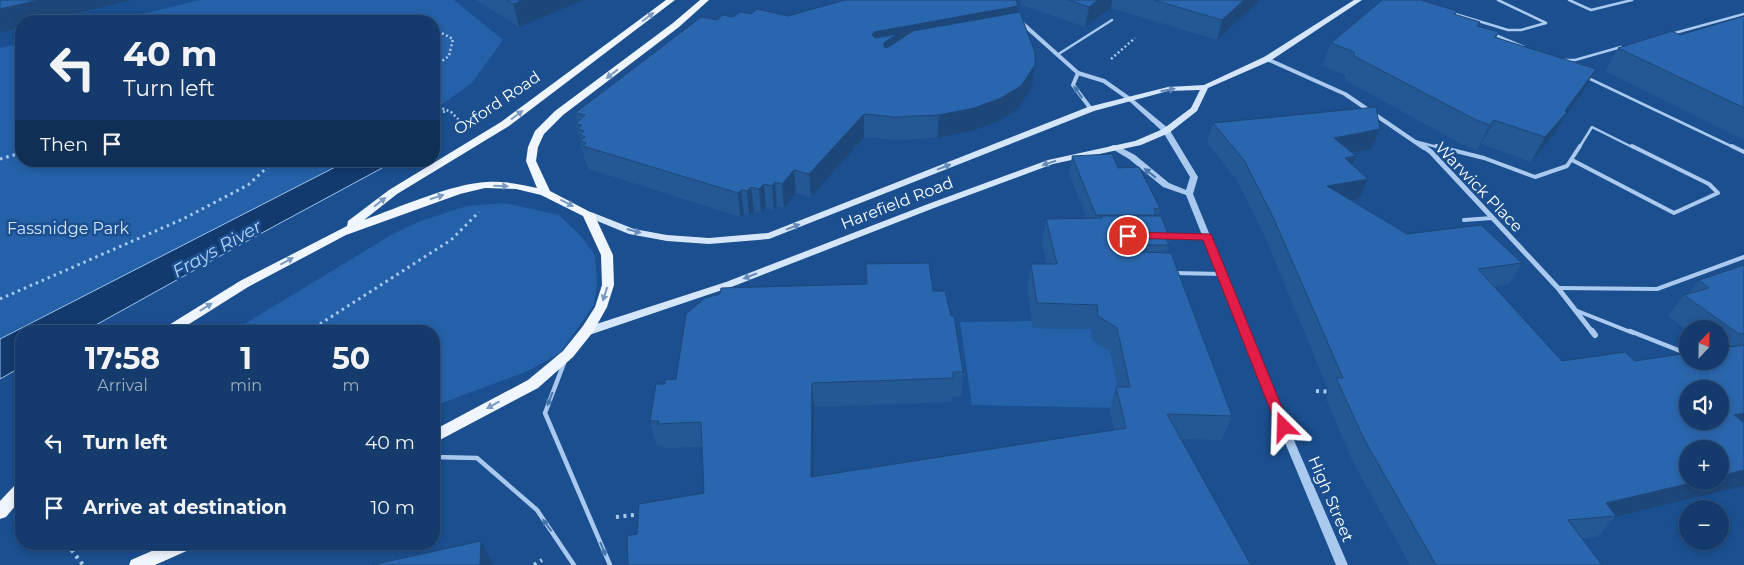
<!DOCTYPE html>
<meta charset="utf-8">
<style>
body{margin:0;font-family:Montserrat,sans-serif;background:#1d4271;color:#f1f3f6;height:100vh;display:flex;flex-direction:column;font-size:19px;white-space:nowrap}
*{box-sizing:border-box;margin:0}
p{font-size:16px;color:#9dadc1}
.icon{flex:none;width:28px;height:28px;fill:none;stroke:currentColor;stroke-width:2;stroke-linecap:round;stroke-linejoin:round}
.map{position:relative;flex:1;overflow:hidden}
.panel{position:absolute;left:15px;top:325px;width:425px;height:225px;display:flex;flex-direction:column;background:#143b6b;border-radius:20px;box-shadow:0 2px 8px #0003,0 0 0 1px #33557e}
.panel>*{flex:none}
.hud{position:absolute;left:15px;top:15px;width:425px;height:152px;border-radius:20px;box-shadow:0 2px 8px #0003,0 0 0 1px #33557e;background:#143b6b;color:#f1f3f6;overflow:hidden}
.needle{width:32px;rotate:22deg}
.tools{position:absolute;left:1679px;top:320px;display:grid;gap:10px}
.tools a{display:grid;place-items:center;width:50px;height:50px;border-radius:50%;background:#143b6b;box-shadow:0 2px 8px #0003,0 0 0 1px #33557e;font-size:25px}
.pin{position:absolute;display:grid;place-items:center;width:42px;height:42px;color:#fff;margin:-21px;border:2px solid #fff;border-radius:50%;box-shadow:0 1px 5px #0007}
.me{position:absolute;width:55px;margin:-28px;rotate:338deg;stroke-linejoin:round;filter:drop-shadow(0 0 4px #0008)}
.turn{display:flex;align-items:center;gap:18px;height:105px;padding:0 25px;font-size:22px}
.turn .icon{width:65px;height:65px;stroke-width:2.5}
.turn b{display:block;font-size:35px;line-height:42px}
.then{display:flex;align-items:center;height:48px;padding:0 25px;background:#0003;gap:10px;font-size:19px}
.eta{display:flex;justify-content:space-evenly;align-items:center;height:85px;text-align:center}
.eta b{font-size:30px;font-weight:700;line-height:35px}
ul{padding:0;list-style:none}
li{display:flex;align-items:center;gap:15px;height:65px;padding:0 25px}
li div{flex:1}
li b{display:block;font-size:19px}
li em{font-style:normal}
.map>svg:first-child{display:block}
</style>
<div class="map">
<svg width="1744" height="565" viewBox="0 0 1744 565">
<rect width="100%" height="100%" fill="#1b4f8f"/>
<path fill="#2461a8" d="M200,0H454L503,40L472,83L434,110V21H113Z
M21,43V161H347L0,339V48Z
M504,203L559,215L582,237L595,255L597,282L594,305L560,353L528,371L434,406V331H233L391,235L418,222L467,206Z
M1032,321L1034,328L1091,329L1096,343L1110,349L1122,408L972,405L960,322Z"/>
<path fill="#123a6d" stroke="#9cc4f0" d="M347,161H395L247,241L85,331H21V367L0,379V339Z"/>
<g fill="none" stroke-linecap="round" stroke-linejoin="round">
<path stroke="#a9c9ee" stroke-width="2.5" stroke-dasharray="2 2.5" stroke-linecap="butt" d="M434,29L453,39L449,56L434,67
M1111,59L1135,38
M434,105L451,112L460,121
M434,111L447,112"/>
<path stroke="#a9c9ee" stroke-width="3" stroke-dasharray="2.5 4" stroke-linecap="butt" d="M0,159L21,153
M0,299L183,219L248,185L274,161
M309,331L451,240L479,212"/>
<path stroke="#a9c9ee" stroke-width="4" stroke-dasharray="3 4.5" stroke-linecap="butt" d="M1316,391L1333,392
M616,517L642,514
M67,544L83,565
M534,565L542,560"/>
<path stroke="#a9c9ee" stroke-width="2.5" d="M1569,0L1591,10L1632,0
M1452,13L1508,30H1521L1546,23L1498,0
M1493,34L1524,47
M1671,34L1744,14
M1057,55L1112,20
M1563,60H1575L1621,47
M1586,77L1735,148
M1414,141L1441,148
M1579,148L1592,127L1634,148"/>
<path stroke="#a9c9ee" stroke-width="4" d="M1436,146L1484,158L1535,177L1567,166L1580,146
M1732,146L1744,152
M1572,160L1674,213L1718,193L1709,184L1632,146
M1464,220L1492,218
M1164,236H1207
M1174,273L1222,274
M1558,288L1657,289L1744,257
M1575,310L1633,333"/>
<path stroke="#a9c9ee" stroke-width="4.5" d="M1630,331L1688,354
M564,363L545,413L610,565
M434,457L477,458L537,510L574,565"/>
<path stroke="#a9c9ee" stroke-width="4" d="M1022,23L1078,73L1104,81L1131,100
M1267,59L1345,94L1424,148
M1078,73L1073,85L1091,109"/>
<path stroke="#a9c9ee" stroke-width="5" d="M1423,146L1431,152L1558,288L1593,333"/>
<path stroke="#a9c9ee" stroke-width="6" d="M1592,331L1595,335"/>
<path fill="#a9c9ee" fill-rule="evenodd" d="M1131,98L1133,99L1169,129L1198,177L1193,194L1296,445L1348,565H1336L1286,445L1186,195L1163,187L1129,159L1109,147L1113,145H1116L1135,155L1169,183L1186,190L1190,177L1163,132L1129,101L1128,100Z"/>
<path fill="#d6e6fa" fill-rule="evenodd" d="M1354,0H1362L1270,61L1208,88L1197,111L1169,133L1141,145L1053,164L934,208L734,286L589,335H581L580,332L581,329L726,282L928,204L1048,160L1135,141L1163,129L1191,108L1200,90L1168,91L1094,111L769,239L709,244L667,241L629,234L585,216L583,214L585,212H591L634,229L667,235L709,238L768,233L1088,107L1168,87L1204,85L1264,57Z"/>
<path fill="#f0f6ff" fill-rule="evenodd" d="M666,0H675L509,126L397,194L364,220C397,208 454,183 487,182C504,181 520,184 537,188L526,161L528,147L535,131L555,111L673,23L700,0H709L679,27L563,115L544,134L538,147L536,161L550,191L594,214L613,255L614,285L607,307L593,332L573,357L538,388L434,443V430L528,380L563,351L583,326L595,307L602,285L601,255L583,216L541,195L516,189L485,188L460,194L346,235L248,287L178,331H163L164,328L240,281L347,226L348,221L389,190L501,122Z
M21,483V499L6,517L0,519V501L16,484Z
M168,544H193L191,549L155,565H129L131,560Z"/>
</g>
<path fill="#245895" d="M476,0H584L519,27Z
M1021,0H1260L1217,40L1111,8L1085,27L1021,5Z
M1018,6L1017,12L1032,87L1018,109L999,121L972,131L937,138L894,140L864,137L811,197L796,193L784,208L777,206L774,210L766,208L761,213L754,211L749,215L744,214L740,217L589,169L588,165L586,164L576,124L577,122L575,113L717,20L751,14L788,16Z
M1457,11L1455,15L1478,26L1499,32L1496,38L1582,93L1563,119L1553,136L1531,162L1481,144L1477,150L1463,145L1345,80V75L1322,66L1331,43Z
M1744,16V140L1605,71L1618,48L1680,35Z
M1213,123L1380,129L1371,149L1352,153V165L1368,179L1359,199L1351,201L1407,234L1522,263L1509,284L1494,286L1562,361H1720V329H1688V331L1668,316L1684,295L1689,293L1699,280L1744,265V486L1615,517L1597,537L1582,538L1602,565H1410L1352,460L1326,399L1329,392L1265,237L1237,180L1207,143Z
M1072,156L1118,168L1160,208L1158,216L1170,239L1167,253L1232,416L1222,440L1181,439L637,534L704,493L702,447L664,448L663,446L656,445L650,421L665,384L676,379L866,284V264L933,291L963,372L961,396L952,397L951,402L814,407L813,476L1114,430L1110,411L1116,387H1118L1111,352L1092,340L1091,329L1033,328L1027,288L1031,264H1047L1042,243L1046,219H1087L1069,173Z"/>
<path fill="#1d4779" d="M39,0H131L46,21H21V27L0,33V9Z
M523,0H584L519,27L513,4Z
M1098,0H1112L1111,8L1085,27L1089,7Z
M1244,0H1260L1217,40L1222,20Z
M1018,6L1016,27L884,52L872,35L874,32Z
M1035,65L1032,87L1018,109L999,121L972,131L937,138L939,115Z
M1596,69L1582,93L1563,119L1553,136L1531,162L1545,137Z
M864,114V137L811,197L809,174Z
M1494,120L1481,144L1477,150L1490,125Z
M1380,129L1371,149L1326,158L1334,138Z
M1356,156L1348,176L1345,158Z
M794,170L796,193L784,208L782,184Z
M1368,179L1359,199L1318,207L1327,186Z
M775,182L777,206L774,210L772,186Z
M764,184L766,208L761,213L759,189Z
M751,187L754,211L749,215L747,191Z
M741,190L744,214L740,217L738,193Z
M812,383L814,407L813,501L811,477Z
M1744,413V431L1734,415Z
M1744,470V486L1615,517L1616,516L1606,503L1699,481H1720V476Z
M481,541L493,564V565H480Z"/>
<path fill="#2a66ad" stroke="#1d4779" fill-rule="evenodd" d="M0,0H39L0,9Z
M506,0H523L513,4Z
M845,0H1016L1018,6L874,32L872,35L875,38L897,34L884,43V47L887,48L913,31L1020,12L1035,53V65L1021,86L1001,98L974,108L939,115L895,117L864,114L809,174L794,170L782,184L775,182L772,186L764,184L759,189L751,187L747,191L741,190L738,193L583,146L586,143L580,141L585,137L580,135L584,131L578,129L582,125L576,124L585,115L575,113L701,17L717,20L723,15L733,17L740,12L751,14L757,9L788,16Z
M1068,0H1098L1089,7Z
M1154,0H1244L1222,20Z
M1382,0H1421L1457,11L1454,14L1480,22L1477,26L1499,32L1494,37L1596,69L1565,111L1567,112L1545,137L1494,120L1490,125L1476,120L1354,56V52L1331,43Z
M1744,16V108L1618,48L1672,31L1680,35Z
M1376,107L1380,129L1334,138L1356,156L1345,158L1368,179L1327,186L1407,234L1481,225L1522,263L1478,269L1562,361L1625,352L1635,361L1688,353V361H1720V348L1744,345V413L1734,415L1744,423V470L1720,476V449H1688V481H1699L1606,503L1616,516L1568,520L1602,565H1436L1364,439L1336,378H1343L1273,217L1244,160L1213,123ZM1688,389H1720V421H1688Z
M1112,154L1118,168L1139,167L1160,208L1154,209L1156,215H1096L1072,156Z
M1100,216H1161L1170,239H1166L1169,245H1140L1137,250L1140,252L1171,253L1232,416L1167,414L1251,565H628L627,536L637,534L639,504L704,493L701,422L658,424L659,421H650L656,384H665V380L676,379L686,314L705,298L720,294L721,288L867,284L866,264L929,263L933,291H945L951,316H954L963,372H953V378L812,383L811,477L1126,428L1116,387H1130L1117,328L1098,316L1097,305L1037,303L1031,264H1057L1046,219L1102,218Z
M1744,265V334H1739L1684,295L1709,288L1699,280Z
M481,541L480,565H371Z"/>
<defs><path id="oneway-solid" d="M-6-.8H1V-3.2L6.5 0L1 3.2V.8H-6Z" transform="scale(1.25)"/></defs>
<g fill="#7b9ac1">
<use href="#oneway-solid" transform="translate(648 17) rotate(-37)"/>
<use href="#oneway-solid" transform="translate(612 74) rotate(142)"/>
<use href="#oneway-solid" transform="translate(517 115) rotate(-37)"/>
<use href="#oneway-solid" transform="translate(501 186) rotate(1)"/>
<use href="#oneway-solid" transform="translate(437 197) rotate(-18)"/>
<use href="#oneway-solid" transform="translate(380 202) rotate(-38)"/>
<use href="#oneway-solid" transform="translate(567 203) rotate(27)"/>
<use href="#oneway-solid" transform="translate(287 261) rotate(-28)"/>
<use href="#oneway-solid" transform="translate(605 294) rotate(108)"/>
<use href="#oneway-solid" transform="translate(206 307) rotate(-32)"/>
<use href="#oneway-solid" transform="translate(493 405) rotate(151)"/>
</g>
<g fill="#668bba">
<use href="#oneway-solid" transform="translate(1168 90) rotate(-10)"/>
<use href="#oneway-solid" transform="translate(1049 163) rotate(162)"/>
<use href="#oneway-solid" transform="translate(944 167) rotate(-21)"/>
<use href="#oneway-solid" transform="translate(793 227) rotate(-21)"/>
<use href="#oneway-solid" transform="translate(634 231) rotate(15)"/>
<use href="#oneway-solid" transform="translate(750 276) rotate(159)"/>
</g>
<g fill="#4674ac">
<use href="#oneway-solid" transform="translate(1078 92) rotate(-126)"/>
<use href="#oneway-solid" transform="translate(1150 173) rotate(-142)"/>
<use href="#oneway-solid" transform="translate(550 399) rotate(111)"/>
<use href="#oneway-solid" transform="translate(547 525) rotate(-126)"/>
<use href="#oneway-solid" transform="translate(603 549) rotate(68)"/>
</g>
<path fill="#e11d48" stroke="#92132f" d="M1128,232L1211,234L1290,427L1288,430L1284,432L1279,430L1277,427L1203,240L1124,238L1122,236L1124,233Z"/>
<g text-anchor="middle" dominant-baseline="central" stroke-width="5" stroke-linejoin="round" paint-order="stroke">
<g font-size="16" fill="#fff" stroke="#1b4f8f">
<text transform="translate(497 103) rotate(-34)">Oxford Road</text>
<text transform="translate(1479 187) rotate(46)">Warwick Place</text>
<text transform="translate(897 203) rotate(-21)">Harefield Road</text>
<text transform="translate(1331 499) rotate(67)">High Street</text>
</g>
<g font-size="16" fill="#cfe3fa" stroke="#1b4f8f">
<text x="68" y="228">Fassnidge Park</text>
</g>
<g font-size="18" font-style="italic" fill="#b5d3f5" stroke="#1b4f8f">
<text transform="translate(217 249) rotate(-29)">Frays River</text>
</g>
</g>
</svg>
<div class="tools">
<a><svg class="needle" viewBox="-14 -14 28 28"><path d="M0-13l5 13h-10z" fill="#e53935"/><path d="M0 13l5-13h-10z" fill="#9dadc1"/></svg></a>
<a><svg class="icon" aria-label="sound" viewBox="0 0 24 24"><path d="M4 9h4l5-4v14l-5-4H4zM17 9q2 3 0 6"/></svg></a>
<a>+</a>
<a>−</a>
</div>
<div class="pin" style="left:1128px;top:236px;background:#d93025"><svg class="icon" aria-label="arrive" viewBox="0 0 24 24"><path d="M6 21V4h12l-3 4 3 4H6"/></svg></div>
<svg class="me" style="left:1284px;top:427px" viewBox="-20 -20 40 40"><path d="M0-17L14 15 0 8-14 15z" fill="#e11d48" stroke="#fff" stroke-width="4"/></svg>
<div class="hud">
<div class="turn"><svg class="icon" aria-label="left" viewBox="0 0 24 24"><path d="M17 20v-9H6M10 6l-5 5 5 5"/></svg><div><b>40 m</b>Turn left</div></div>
<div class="then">Then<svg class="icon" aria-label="arrive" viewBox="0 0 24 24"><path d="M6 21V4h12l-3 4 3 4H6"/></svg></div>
</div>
<section class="panel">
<div class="eta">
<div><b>17:58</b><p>Arrival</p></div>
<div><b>1</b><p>min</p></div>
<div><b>50</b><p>m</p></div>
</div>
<ul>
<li><svg class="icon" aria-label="left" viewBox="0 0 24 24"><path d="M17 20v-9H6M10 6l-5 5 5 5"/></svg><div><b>Turn left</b></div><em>40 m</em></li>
<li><svg class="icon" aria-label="arrive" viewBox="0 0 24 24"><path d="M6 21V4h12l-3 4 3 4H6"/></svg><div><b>Arrive at destination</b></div><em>10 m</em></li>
</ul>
</section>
</div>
